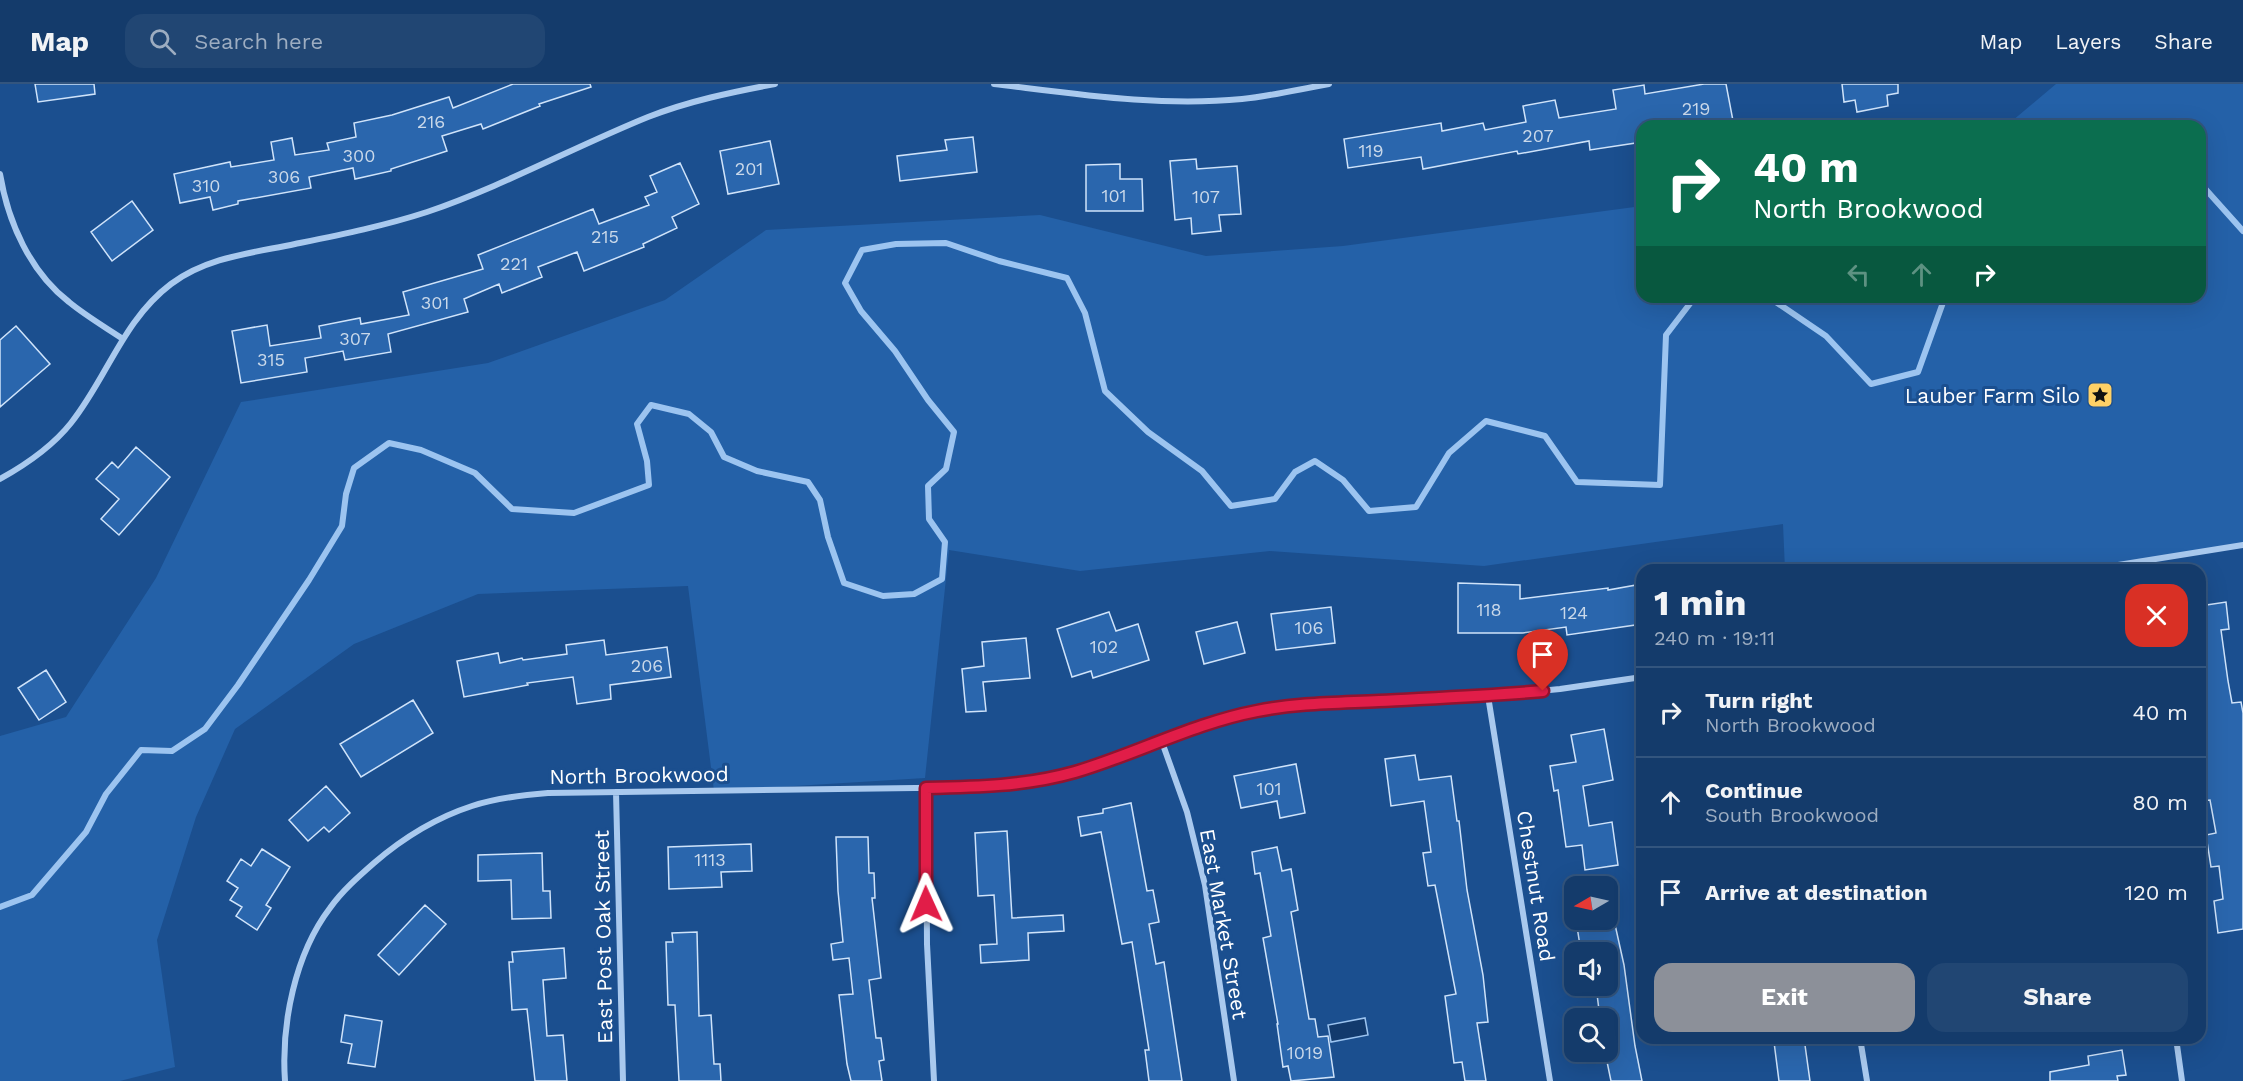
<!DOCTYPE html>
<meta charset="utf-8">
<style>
body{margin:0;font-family:"Work Sans",sans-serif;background:#214673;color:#f1f3f6;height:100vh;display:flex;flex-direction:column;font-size:22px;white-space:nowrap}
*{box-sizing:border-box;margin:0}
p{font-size:20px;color:#9dadc1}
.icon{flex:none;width:33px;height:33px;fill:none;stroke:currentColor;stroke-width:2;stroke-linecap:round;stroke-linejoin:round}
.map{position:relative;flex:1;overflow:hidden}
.panel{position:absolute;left:1636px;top:480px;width:570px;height:480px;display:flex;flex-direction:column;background:#143b6b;border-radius:18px;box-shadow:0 6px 24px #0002,0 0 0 2px #33557e}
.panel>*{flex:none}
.hud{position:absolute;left:1636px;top:36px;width:570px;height:183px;border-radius:18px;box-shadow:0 6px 24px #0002,0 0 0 2px #33557e;background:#0b6e4f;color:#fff;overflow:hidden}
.needle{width:39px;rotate:261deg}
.controls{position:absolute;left:1564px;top:792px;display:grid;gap:12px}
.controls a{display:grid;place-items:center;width:54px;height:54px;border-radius:12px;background:#143b6b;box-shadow:0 6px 24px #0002,0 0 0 2px #33557e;font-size:30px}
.pin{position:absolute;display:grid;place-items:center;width:51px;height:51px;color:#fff;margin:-62px -26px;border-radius:50% 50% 50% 0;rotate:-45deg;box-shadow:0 0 6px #0007}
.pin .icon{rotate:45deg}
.me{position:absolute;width:66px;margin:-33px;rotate:359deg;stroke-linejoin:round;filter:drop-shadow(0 0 4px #0008)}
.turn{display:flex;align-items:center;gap:21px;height:126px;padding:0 18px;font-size:27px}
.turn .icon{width:78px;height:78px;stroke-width:2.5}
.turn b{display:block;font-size:42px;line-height:51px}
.lanes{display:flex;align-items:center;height:57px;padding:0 18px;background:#0003;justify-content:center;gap:30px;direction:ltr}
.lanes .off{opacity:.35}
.round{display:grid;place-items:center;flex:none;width:63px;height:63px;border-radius:18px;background:#214673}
.summary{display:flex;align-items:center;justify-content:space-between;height:102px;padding:0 18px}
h1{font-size:36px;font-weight:700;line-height:45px}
.cta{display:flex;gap:12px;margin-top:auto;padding:12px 18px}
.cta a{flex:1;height:69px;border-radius:18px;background:#8c9099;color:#fff;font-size:24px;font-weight:700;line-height:69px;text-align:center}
.cta a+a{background:#214673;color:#f1f3f6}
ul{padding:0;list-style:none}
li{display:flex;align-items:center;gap:18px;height:90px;padding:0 18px;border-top:2px solid #33557e}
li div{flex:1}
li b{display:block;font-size:22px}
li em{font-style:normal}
header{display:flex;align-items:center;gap:36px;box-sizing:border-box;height:84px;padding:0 30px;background:#143b6b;border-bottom:2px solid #33557e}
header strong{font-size:28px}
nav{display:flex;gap:33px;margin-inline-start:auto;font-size:21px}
.search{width:420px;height:54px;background:#214673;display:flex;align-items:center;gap:15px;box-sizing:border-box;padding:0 21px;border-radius:18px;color:#9dadc1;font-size:22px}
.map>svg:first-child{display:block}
</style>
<header>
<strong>Map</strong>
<div class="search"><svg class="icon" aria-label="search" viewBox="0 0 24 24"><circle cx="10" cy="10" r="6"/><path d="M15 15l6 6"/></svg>Search here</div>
<nav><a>Map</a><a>Layers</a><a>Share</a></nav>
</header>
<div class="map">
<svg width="2243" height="997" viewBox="0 0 2243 997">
<rect width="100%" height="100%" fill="#1b4f8f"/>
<path fill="#2461a8" d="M2056,0H2243V461L2109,486H1785L1783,440L1484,482L1270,467L1080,487L949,466L925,694L714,707L688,502L478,510L354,560L235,645L196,733L157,856L175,983L120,997H0V652L66,633L156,494L241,318L488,279L665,216L766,146L1040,131L1206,172L1343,162L1642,122V213H2200V42H2006Z"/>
<path fill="#123a6d" stroke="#9cc4f0" stroke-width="1.5" d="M1365,934L1368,951L1331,958L1328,941Z"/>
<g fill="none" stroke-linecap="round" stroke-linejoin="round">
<path stroke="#9cc4f0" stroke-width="6" d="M2200,99L2243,147
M0,823L32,811L86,748L106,710L141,666L172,667L205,645L238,601L309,496L342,442L346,410L354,384L389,359L421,366L475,389L512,425L574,429L649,401L647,377L637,340L651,321L689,330L711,348L724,373L757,387L808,398L820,416L828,453L844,499L883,512L914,510L942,495L945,458L929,435L928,402L946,385L954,348L928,316L895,267L861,227L845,199L862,166L896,160L946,159L999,177L1067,194L1085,229L1105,307L1148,348L1202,387L1231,422L1275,415L1295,388L1315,377L1343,396L1369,427L1416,423L1449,369L1486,337L1545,352L1577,398L1660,401L1666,251L1695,213L1770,214L1826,252L1871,300L1918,288L1945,213"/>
</g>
<path fill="#2a66ad" stroke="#cfe3fa" stroke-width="1.5" d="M35,0H94L95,10L38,18Z
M513,0H590L591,3L539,20L540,22L483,45L481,40L442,52L447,67L391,85V87L355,95L353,84L309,93L311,104L238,117V120L213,126L210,113L180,119L174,90L230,78L231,83L274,76L271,58L292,54L295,71L329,66L327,59L356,53L354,39L392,31L449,13L453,24Z
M1704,0H1726L1734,42H1642V58L1590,66L1589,57L1518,70L1517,67L1423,85L1421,73L1348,84L1344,55L1441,39L1442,47L1483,39L1485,46L1526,38L1523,22L1555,16L1559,34L1616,25L1613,6L1644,1L1645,10Z
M1842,0H1898V9L1887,11L1888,22L1857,28L1855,16L1844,18Z
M973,53L977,88L900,97L897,72L947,66L945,56Z
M770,57L779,100L728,110L720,67Z
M1196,75L1197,85L1237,82L1241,130L1219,131L1221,147L1192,150L1191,134L1175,136L1170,77Z
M680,79L699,120L672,133L677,144L643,160L644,163L584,187L577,168L538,183L542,193L502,209L499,200L464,215L468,228L388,250L391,268L345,276L343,267L305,274L307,288L241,299L232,247L267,241L270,262L321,254L319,242L360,234L361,240L409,231L403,208L483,185L478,171L593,125L599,140L649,121L645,113L657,108L650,92Z
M1120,80V95H1142L1143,127H1086V81Z
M132,117L153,146L112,177L91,148Z
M16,242L50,280L0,323V256Z
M136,363L170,393L119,451L101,435L119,415L96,395L112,378L118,384Z
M1458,499L1520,501V515L1608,504V506L1642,500V540L1567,551L1566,543L1523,549H1458Z
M2226,518L2229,545L2221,546L2228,597L2232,619L2241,618L2243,629V845L2218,849L2214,817L2223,815L2219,782L2211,783L2206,751L2216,749L2210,716L2200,717V686L2203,685L2200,665V522Z
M1331,523L1335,559L1276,566L1271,530Z
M1109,528L1116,547L1138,540L1149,576L1093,594L1091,587L1072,593L1057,545Z
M1237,538L1245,569L1204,580L1196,548Z
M1026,554L1030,594L983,598L986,627L966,628L962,585L984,582L982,558Z
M604,556L606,571L667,563L671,593L610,601L611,615L577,620L573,593L527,599L528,601L464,613L457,577L498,569L500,579L522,574L523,576L567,570L566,561Z
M46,586L66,618L39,636L18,604Z
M413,616L433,649L361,693L340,660Z
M1604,645L1613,696L1583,702L1589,742L1612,738L1618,781L1585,786L1582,761L1566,763L1558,706L1554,707L1550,682L1576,678L1571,651Z
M1415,671L1419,696L1451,692L1457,737H1459L1467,806L1483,891L1488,938L1477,939L1486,997H1465L1462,978L1454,979L1445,912L1456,910L1435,801L1428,802L1423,769L1431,768L1424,717L1391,722L1385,675Z
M1296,680L1305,729L1280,734L1277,717L1241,724L1234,692Z
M326,702L350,729L329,748L324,743L308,757L289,736Z
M1131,719L1147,807L1153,806L1159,838L1149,840L1156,880L1164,878L1182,997H1149L1145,966H1149L1132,858L1122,860L1101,748L1081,752L1078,733L1103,729V725Z
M1007,747L1012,834L1063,831L1064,847L1028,849L1029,876L981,879L980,861L997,860L994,811L978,812L975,749Z
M836,753H868L869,789H874L875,814H872L881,894L869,896L876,954H881L884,976L879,977L882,997H851L847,980L839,911L853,910L849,874L833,876L831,860L843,858L838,807Z
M751,760L752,787L721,788L722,803L669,805L668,763Z
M1277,763L1282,787L1291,785L1298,826L1291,828L1309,935H1315L1318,953L1328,952L1334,993L1291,997L1288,982L1283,983L1277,940H1278L1263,854L1271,852L1260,789L1255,790L1252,768Z
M262,765L290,783L266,821L271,824L257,846L236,832L242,823L230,816L238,804L227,797L241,775L251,782Z
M542,769L543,807H550L551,834L512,835L511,796L478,797V771Z
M425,821L446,840L399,891L378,871Z
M1576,836H1614L1624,881L1635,962L1642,997H1611L1605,968H1608V934H1600L1596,902H1608V868H1581Z
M697,848L699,932L711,931L714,980H720L721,997H679L675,921H668L666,858H673L672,849Z
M564,864L566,894L543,896L547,952L563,951L567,997H535L527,925L512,926L509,878H513L512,868Z
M345,931L382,937L375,983L348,979L352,960L341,958Z
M1778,954H1804L1810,997H1779L1774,958L1778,957Z
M2122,966L2126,991L2117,992L2118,997H2050V988L2089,981L2088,972Z"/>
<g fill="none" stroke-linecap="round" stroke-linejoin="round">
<path stroke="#a9c9ee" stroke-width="6" d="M994,0C1077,10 1159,23 1242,15C1271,12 1300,5 1329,0
M0,90C8,138 30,188 69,218C86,232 105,243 123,255
M0,395C27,380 52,363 71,339C107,294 123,236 171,200C207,173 252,169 295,160C339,151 384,142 427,128C503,102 574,63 648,33C689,17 732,8 775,0
M2087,486L2243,461
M1488,612L1550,997
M1162,658L1187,728L1205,801L1234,997
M926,704L927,860L934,997
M616,708L623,997
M1860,954L1867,997
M2176,954L2182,997
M285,997C281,940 295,870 330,824C342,807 358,793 374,779C403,754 435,734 472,722C497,714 522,711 548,709L992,703L1037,697L1075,688L1227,634L1257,627L1305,620L1488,612L1560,605L1642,593"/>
</g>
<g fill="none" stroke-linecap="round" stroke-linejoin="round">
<g stroke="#92132f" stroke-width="15">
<path id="route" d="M926,820V704C977,703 1026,702 1075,688C1136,670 1194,639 1257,627C1297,619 1338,619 1379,617C1434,614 1488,612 1543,607"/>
</g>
<use href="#route" stroke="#e11d48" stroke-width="10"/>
</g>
<defs>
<g id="sight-square" transform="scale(1.35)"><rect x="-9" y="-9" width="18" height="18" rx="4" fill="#ffd166" stroke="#1b4f8f"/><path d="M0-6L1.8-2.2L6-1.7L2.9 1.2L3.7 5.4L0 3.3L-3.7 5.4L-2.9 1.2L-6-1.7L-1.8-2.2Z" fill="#111"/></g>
</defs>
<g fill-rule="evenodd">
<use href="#sight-square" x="2100" y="311"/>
</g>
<g text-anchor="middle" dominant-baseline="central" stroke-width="6" stroke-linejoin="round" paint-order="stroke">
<g font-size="18" fill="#cad9ea">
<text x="1696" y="24">219</text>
<text x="431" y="37">216</text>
<text x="1538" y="51">207</text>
<text x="1371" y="66">119</text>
<text x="359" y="71">300</text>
<text x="749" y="84">201</text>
<text x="284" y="92">306</text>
<text x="206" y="101">310</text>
<text x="1114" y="111">101</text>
<text x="1206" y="112">107</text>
<text x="605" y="152">215</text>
<text x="514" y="179">221</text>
<text x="435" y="218">301</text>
<text x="355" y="254">307</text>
<text x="271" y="275">315</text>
<text x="1489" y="525">118</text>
<text x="1574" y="528">124</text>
<text x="1309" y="543">106</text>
<text x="1104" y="562">102</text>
<text x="647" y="581">206</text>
<text x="1269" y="704">101</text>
<text x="710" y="775">1113</text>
<text x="1305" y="968">1019</text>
</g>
<g font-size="21" fill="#fff" stroke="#1b4f8f" text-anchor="end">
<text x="2080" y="311">Lauber Farm Silo</text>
</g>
<g font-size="21" fill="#fff" stroke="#1b4f8f">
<text transform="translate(639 691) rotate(-1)">North Brookwood</text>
<text transform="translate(1536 802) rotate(81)">Chestnut Road</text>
<text transform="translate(1224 840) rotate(80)">East Market Street</text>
<text transform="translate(603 853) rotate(-91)">East Post Oak Street</text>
</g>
</g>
</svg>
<div class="controls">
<a><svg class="needle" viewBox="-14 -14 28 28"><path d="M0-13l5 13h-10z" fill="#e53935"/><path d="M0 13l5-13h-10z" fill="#9dadc1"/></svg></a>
<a><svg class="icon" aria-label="sound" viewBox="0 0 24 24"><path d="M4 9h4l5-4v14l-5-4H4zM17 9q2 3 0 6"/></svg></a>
<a><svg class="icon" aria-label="search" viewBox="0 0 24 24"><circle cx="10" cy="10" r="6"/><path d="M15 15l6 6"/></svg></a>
</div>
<div class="pin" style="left:1543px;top:607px;background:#d93025"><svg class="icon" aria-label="arrive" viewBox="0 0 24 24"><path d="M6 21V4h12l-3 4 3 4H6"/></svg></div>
<svg class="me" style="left:926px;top:820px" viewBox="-20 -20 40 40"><path d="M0-17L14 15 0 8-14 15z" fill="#e11d48" stroke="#fff" stroke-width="4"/></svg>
<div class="hud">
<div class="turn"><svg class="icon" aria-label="right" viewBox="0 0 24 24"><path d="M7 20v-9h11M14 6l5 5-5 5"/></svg><div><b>40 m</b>North Brookwood</div></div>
<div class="lanes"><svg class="icon off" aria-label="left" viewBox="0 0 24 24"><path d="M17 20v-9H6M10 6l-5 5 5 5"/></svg><svg class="icon off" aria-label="ahead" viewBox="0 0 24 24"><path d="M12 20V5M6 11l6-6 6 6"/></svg><svg class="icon" aria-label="right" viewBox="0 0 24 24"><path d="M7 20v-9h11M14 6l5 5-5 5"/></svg></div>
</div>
<section class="panel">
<div class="summary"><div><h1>1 min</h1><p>240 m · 19:11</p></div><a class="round" style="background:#d93025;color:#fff"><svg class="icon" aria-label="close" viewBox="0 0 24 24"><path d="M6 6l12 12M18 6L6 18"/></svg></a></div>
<ul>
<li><svg class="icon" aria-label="right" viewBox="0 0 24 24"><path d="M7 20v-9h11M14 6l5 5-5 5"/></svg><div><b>Turn right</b><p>North Brookwood</p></div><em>40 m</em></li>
<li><svg class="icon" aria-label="ahead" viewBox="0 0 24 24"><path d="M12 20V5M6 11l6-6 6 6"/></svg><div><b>Continue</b><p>South Brookwood</p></div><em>80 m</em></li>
<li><svg class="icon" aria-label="arrive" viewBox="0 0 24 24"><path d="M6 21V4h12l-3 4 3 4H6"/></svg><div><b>Arrive at destination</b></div><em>120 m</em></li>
</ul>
<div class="cta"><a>Exit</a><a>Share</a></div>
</section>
</div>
